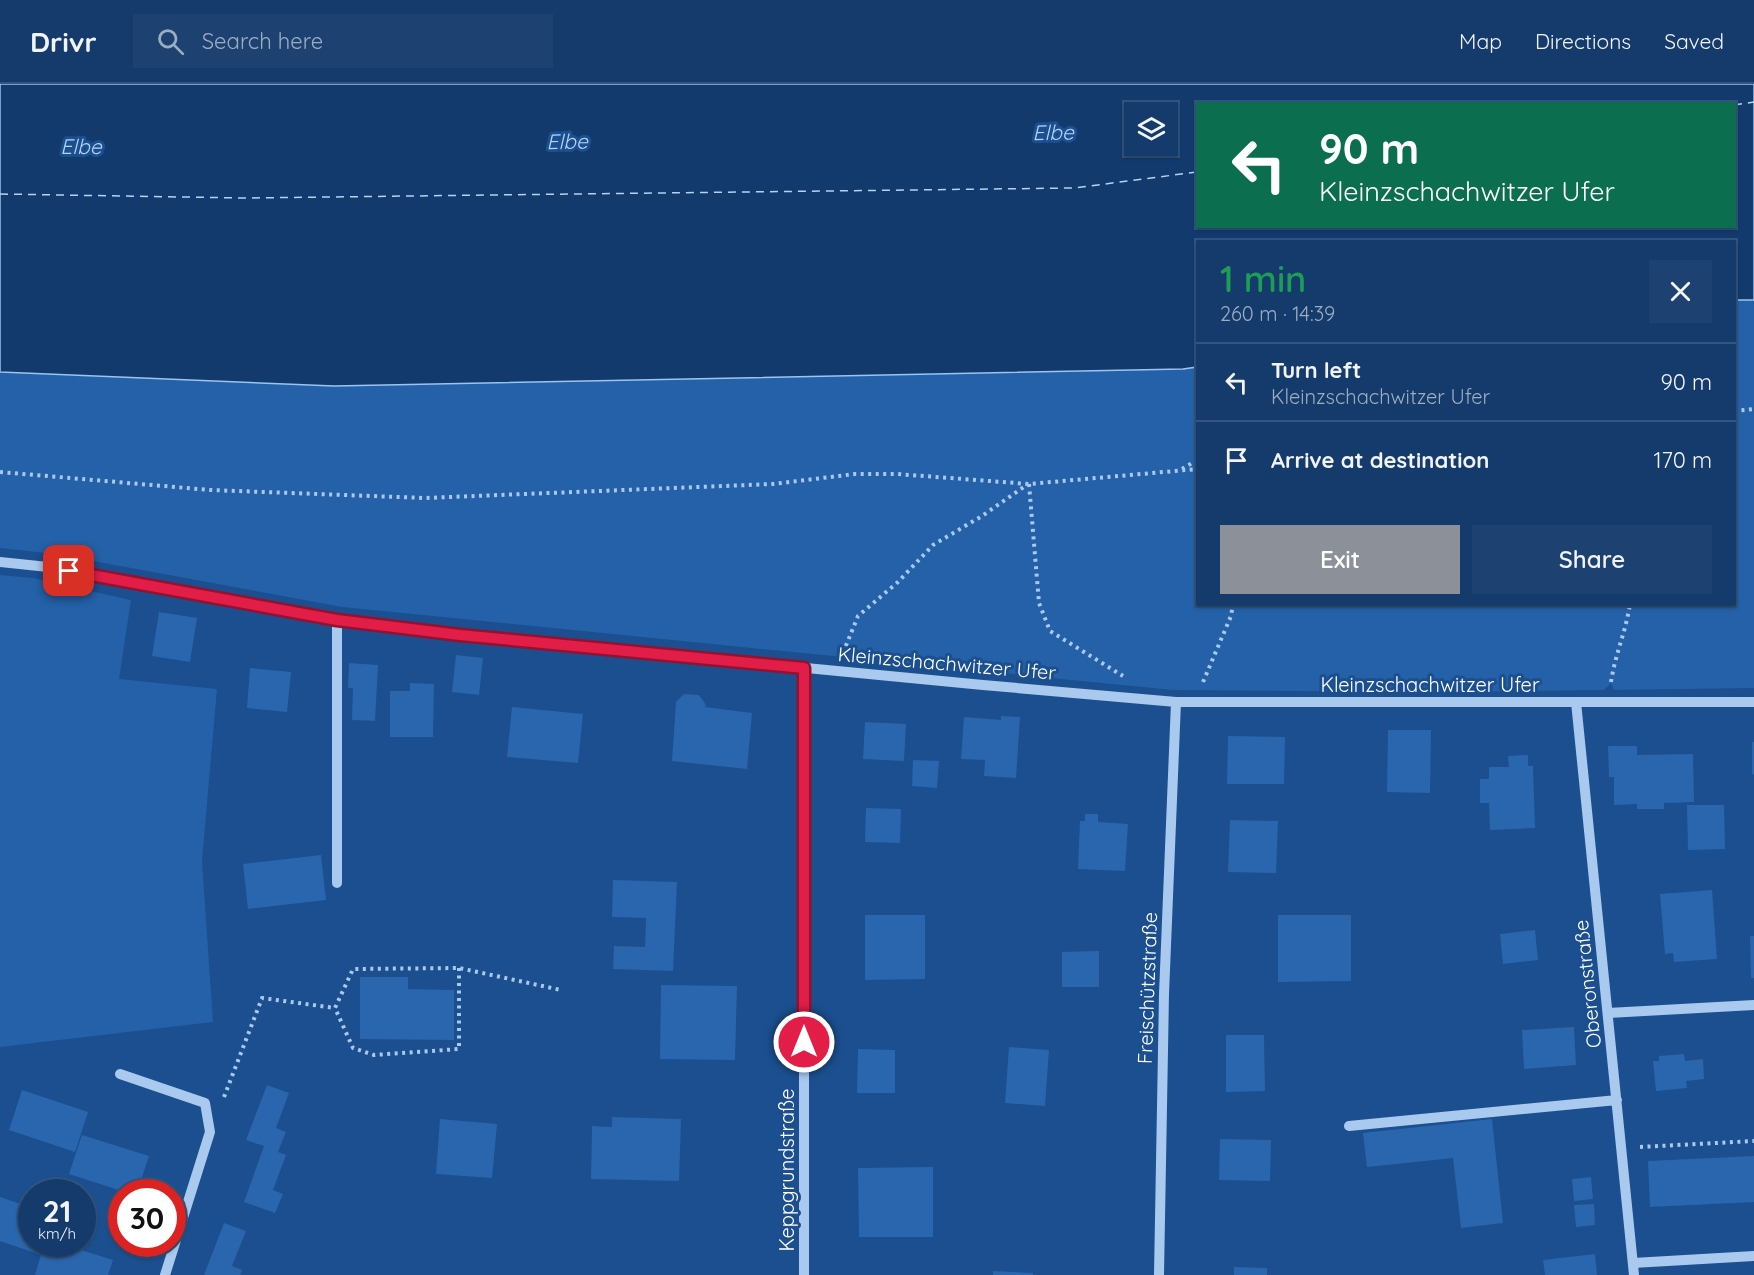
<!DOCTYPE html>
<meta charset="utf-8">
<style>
body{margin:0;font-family:Quicksand,sans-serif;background:#1d4271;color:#f1f3f6;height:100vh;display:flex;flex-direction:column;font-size:22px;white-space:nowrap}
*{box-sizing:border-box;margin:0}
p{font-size:20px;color:#9dadc1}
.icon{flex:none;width:33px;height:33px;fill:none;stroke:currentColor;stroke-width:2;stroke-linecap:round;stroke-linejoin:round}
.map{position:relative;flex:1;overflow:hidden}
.side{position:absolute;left:1196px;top:156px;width:540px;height:366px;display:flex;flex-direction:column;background:#143b6b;border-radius:0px;box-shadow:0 2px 4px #0004,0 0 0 2px #33557e}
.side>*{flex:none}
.banner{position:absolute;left:1196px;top:18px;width:540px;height:126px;border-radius:0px;box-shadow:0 2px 4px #0004,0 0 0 2px #33557e;background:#0b6e4f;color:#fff;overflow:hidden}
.fabs{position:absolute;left:1124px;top:18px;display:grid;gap:12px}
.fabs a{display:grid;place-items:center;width:54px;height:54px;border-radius:0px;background:#143b6b;box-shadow:0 2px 4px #0004,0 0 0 2px #33557e;font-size:30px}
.speed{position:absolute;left:18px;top:1095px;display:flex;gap:12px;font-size:30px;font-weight:700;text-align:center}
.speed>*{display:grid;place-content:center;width:78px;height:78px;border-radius:50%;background:#143b6b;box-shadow:0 2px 4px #0004,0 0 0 2px #33557e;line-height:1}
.speed small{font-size:15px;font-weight:400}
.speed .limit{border:9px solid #d22;background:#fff;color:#111}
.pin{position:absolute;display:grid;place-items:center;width:51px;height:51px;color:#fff;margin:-26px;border-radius:12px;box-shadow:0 3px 9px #0006}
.me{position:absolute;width:66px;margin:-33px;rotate:0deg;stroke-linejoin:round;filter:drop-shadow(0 0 4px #0008)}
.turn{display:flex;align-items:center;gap:21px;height:126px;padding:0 24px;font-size:27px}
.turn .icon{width:78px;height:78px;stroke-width:2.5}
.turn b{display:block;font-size:42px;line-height:51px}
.round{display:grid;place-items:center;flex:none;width:63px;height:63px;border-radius:0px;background:#1d4271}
.head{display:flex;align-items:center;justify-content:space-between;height:102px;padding:0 24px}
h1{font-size:36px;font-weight:600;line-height:45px;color:#1e9e55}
.cta{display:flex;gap:12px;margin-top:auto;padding:12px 24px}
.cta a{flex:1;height:69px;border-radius:0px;background:#8c9099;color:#fff;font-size:24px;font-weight:600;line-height:69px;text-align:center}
.cta a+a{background:#1d4271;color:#f1f3f6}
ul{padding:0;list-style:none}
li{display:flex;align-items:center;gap:18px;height:78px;padding:0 24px;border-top:2px solid #33557e}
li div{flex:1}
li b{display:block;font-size:22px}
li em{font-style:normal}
header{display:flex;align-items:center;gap:36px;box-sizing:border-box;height:84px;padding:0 30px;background:#143b6b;border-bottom:2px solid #33557e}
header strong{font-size:28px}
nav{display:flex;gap:33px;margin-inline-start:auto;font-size:21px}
.search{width:420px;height:54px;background:#1d4271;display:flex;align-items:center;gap:15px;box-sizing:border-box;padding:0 21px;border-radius:0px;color:#9dadc1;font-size:22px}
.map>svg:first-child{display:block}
</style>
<header>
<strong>Drivr</strong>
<div class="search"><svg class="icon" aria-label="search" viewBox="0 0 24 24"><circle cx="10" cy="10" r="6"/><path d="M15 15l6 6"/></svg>Search here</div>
<nav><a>Map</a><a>Directions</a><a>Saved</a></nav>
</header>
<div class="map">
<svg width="1754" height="1191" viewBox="0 0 1754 1191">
<rect width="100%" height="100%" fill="#1b4f8f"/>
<path fill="#2461a8" d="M1734,216H1754V604L1614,606L1611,599L1604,606L1431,608L1172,606L342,523L55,470L0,464V288L334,302L1183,285L1197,283V520H1734Z
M0,491L33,494L131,516L119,595L217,605L202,777L213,938L0,963Z"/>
<path fill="#123a6d" stroke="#9cc4f0" stroke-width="1.5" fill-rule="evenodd" d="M0,0H1754V216H1734V158H1197V283L1183,285L334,302L0,288ZM1197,20H1734V142H1197ZM1134,28H1167V62H1134Z"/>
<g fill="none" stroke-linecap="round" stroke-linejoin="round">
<path stroke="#b5d3f5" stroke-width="1.5" stroke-dasharray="8 6" stroke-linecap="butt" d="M1734,21L1754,18
M0,110L244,114L1074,104L1197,88"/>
</g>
<path fill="#2a66ad" d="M159,528L197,534L190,578L152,572Z
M456,571L483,574L479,611L452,608Z
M349,579L378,581L375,637L352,636L353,604H348Z
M250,584L291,588L287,628L247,624Z
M410,599L434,600L433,653H390V607H410Z
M684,610L699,611L706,621L705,623L752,629L747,685L672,677L676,618Z
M512,623L583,630L578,679L507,673Z
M1001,632L1020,633L1016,694L984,692L985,676L961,675L964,633L1001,636Z
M865,638L906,640L904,677L863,675Z
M1388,646H1431L1430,709L1387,708Z
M1228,652L1285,653L1284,700H1227Z
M1752,658H1754V690L1752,691Z
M1608,662H1637V671L1693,670L1694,718L1664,719V725H1637V720L1614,721V693H1609Z
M1528,671V682H1533L1535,744L1490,746L1489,719H1480V695H1489V683H1509L1508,672Z
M913,676L939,677L937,704L912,702Z
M1687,721H1724L1725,765L1688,766Z
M866,724L901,725L900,759L865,758Z
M1085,730H1098V738L1128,740L1125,787L1078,785L1080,737H1085Z
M1230,736L1278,737L1276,789L1228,788Z
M321,771L326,816L248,825L243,780Z
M613,796L677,798L673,887L613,885L614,862L645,863L646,834L612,833Z
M1712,806L1717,875L1674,878L1673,869L1665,870L1660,810Z
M865,831H925V895L865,896Z
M1278,831H1351V897L1278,898Z
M1535,846L1538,876L1503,880L1500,850Z
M1750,852H1754V894H1751Z
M1099,867V903H1062V868Z
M360,893H408V905L454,906V956L360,955Z
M661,901L737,902L735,976L660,975Z
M1574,943L1576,981L1524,985L1522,946Z
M1226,951H1264L1265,1007L1226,1008Z
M1009,963L1049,966L1045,1022L1005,1019Z
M858,965L895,966V1009H857Z
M1684,970L1685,977L1703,975L1704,995L1686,997L1687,1004L1656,1007L1653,977H1659V972Z
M267,1001L289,1009L276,1044L286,1048L278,1068L286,1071L273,1106L283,1110L275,1129L244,1118L264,1062L246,1056Z
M22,1006L88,1028L75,1068L9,1046Z
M612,1033L681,1035L679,1097L591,1095L592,1042L612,1043Z
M440,1035L497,1040L492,1094L436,1090Z
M1492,1035L1503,1139L1461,1144L1453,1074L1367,1083L1363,1049Z
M82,1051L149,1072L137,1108H125L69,1090Z
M1220,1055L1271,1056L1270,1097L1219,1096Z
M1754,1072V1118L1650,1123L1648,1077Z
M933,1083V1153H859L858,1084Z
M1591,1093L1593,1115L1574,1117L1572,1095Z
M0,1113L32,1124V1160H62L113,1176L108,1191H35L41,1171L0,1157Z
M1594,1120L1595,1141L1576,1143L1574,1121Z
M224,1139L246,1147L232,1182L242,1186L240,1191H204Z
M1595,1170L1597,1191H1545L1543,1176Z
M1234,1183L1267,1184V1191H1234Z
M993,1187L1033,1189V1191H993Z"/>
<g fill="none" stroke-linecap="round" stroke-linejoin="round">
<path stroke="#a9c9ee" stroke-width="4" stroke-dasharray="3 4.5" stroke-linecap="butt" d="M1734,327L1754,325
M1182,385L1197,376
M0,388L210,406L425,414L773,400L855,390H897L1029,400L1197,385
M1029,400L1039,519L1050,547L1123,592
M843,569L858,532L898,498L933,461L982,432L1028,400
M1203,598L1231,532L1233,520
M1611,598C1615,571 1626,547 1630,520
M459,884V965L374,971L353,964L335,924L353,885L459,884L561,906
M224,1013L262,914L335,924
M1640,1063L1754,1057"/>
<path stroke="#a9c9ee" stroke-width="10" d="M0,478L48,483L337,536L461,551L983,601L1176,618H1754
M1576,618L1634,1191
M337,799V536
M1608,929L1754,921
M120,990L205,1019L210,1048L165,1191
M1349,1042L1617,1016
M1633,1179L1754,1172
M804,1191V584
M1159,1191L1164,910L1176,618"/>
</g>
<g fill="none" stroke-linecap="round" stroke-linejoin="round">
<g stroke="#92132f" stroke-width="15">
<path id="route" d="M69,487L337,536L460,551L804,584V958"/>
</g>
<use href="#route" stroke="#e11d48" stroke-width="10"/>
</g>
<g text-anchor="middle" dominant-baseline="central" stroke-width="6" stroke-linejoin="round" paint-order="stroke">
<g font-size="20" fill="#fff" stroke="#1b4f8f">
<text transform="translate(947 579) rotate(5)">Kleinzschachwitzer Ufer</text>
<text x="1430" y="600">Kleinzschachwitzer Ufer</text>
<text transform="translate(1587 900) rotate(-96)">Oberonstraße</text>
<text transform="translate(1147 904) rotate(-88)">Freischützstraße</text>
<text transform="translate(786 1086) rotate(-90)">Keppgrundstraße</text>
</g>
<g font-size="21" font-style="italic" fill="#b5d3f5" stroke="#1b4f8f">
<text transform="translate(1053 48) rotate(-1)">Elbe</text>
<text transform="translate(567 57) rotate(-1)">Elbe</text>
<text x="81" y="62">Elbe</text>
</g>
</g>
</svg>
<div class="fabs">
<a><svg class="icon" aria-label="layers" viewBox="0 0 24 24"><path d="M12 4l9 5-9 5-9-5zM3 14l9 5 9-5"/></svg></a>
</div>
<div class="speed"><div>21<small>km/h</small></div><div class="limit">30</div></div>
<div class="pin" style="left:69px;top:487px;background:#d93025"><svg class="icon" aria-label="arrive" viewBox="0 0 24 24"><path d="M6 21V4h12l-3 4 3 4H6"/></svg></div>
<svg class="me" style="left:804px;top:958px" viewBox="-20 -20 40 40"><circle r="17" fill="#e11d48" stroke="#fff" stroke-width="3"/><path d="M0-11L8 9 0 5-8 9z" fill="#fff"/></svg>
<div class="banner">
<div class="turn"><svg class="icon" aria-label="left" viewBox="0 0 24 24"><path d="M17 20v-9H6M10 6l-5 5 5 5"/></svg><div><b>90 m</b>Kleinzschachwitzer Ufer</div></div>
</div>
<section class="side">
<div class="head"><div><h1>1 min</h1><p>260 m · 14:39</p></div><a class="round"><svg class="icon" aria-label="close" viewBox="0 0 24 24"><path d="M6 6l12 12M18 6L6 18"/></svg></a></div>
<ul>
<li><svg class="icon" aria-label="left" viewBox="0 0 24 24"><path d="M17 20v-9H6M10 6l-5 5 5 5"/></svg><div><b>Turn left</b><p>Kleinzschachwitzer Ufer</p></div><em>90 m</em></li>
<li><svg class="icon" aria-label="arrive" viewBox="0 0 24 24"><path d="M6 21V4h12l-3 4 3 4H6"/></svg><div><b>Arrive at destination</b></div><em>170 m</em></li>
</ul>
<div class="cta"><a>Exit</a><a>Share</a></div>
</section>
</div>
